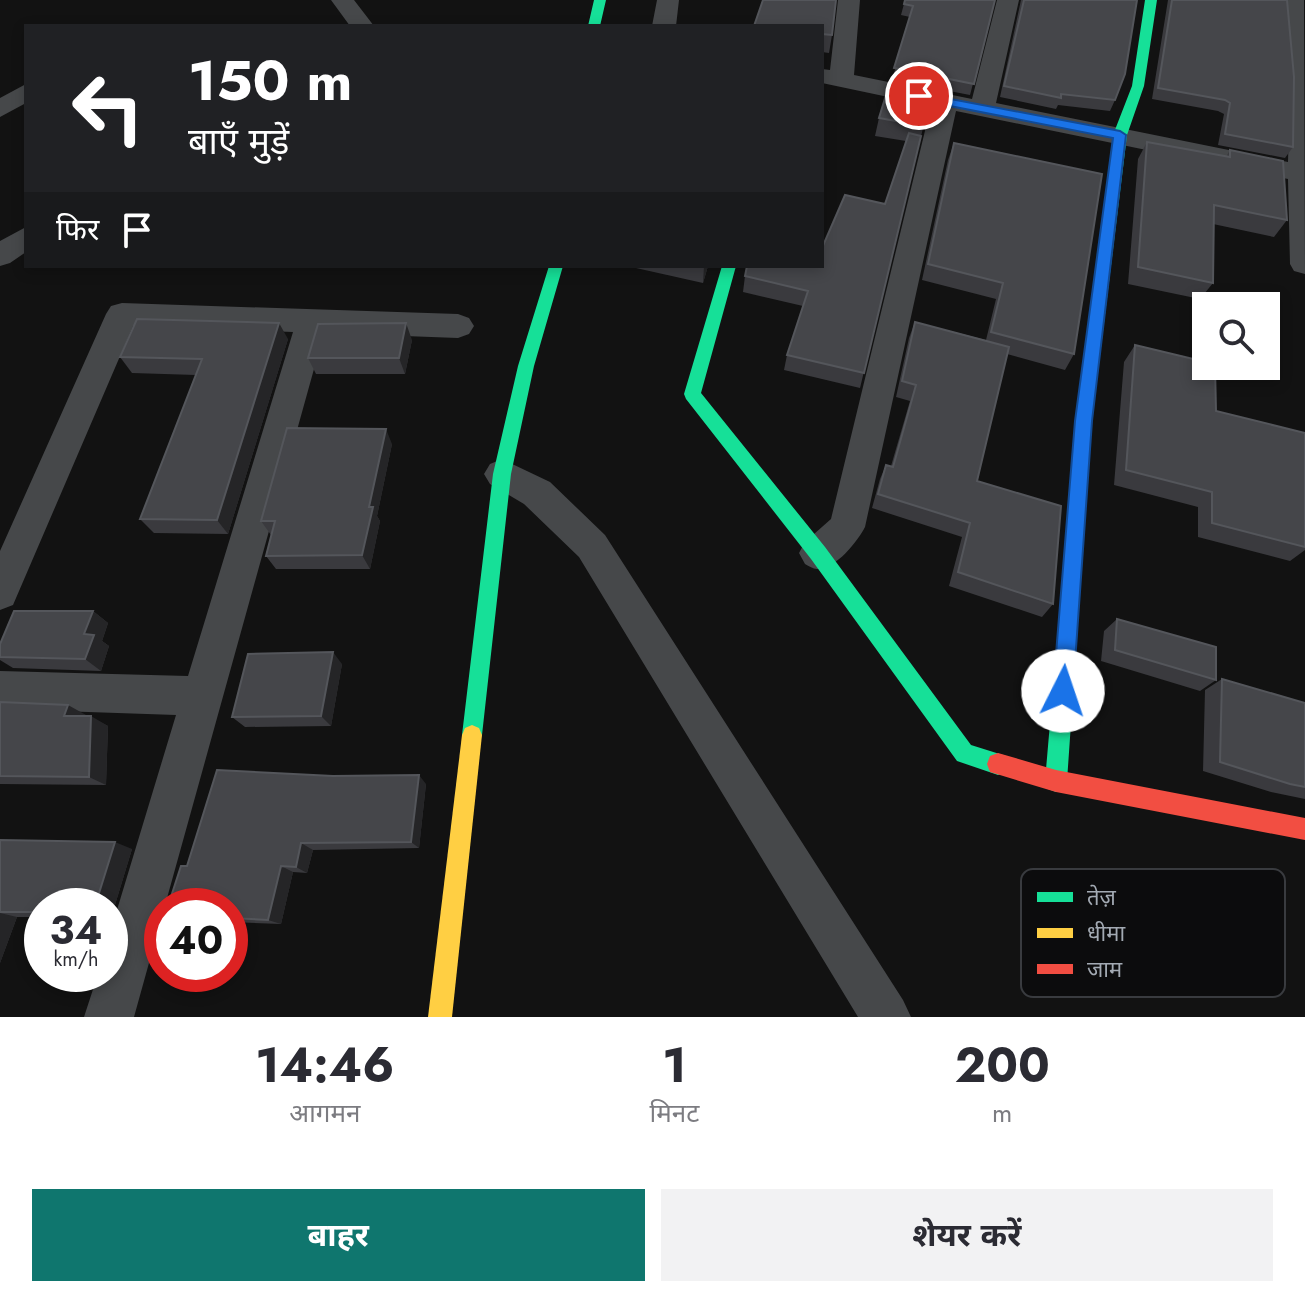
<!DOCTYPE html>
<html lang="hi">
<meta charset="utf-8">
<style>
body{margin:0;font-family:Jost,"Noto Sans Devanagari",sans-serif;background:#f2f2f3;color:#2b2b33;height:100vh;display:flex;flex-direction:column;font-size:30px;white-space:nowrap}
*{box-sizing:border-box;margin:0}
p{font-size:26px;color:#7c7c81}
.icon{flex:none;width:44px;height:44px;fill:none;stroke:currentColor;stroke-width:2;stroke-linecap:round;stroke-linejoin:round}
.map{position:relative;height:1017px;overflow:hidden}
.details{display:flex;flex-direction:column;background:#fff;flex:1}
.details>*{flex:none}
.guide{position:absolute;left:24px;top:24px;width:800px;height:244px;border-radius:0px;box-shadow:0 4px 12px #0003;background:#202124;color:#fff;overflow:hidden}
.buttons{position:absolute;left:1192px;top:292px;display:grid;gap:16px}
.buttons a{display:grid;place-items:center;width:88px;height:88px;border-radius:0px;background:#fff;box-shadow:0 4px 12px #0003;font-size:40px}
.speed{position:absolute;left:24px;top:888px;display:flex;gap:16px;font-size:40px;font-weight:700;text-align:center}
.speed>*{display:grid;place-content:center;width:104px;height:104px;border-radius:50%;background:#fff;box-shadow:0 4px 12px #0003;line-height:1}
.speed small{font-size:20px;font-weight:400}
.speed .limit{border:12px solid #d22;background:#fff;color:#111}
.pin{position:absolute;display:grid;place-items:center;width:68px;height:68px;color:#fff;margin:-34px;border:4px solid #fff;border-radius:50%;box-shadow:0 2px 8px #0007}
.me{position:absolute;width:88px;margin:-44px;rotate:4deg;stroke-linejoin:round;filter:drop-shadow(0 0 6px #0008)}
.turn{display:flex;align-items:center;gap:28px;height:168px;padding:0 32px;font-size:36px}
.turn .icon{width:104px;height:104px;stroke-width:2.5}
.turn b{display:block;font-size:56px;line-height:68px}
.then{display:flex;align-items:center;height:76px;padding:0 32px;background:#0003;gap:16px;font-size:30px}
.eta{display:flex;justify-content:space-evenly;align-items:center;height:136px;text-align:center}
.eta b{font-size:48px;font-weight:700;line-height:56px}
.button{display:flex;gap:16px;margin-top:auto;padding:16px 32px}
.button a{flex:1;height:92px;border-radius:0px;background:#0f766e;color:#fff;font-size:32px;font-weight:700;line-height:92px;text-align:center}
.button a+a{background:#f2f2f3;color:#2b2b33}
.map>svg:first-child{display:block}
</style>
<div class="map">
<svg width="1305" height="1017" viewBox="0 0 1305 1017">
<rect width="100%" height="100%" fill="#121212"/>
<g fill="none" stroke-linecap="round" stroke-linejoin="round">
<path fill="#46484a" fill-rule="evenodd" d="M331,0H354L374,26H350Z
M657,0H679L676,26H652Z
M838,0H860L854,75L972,99L997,0H1019L996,103L1288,162L1290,88L1282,0H1304L1305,274L1294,271L1290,264L1288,179L956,111L865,527C858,541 835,570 817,569C813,569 809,566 805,564L799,553L805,542L831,519L931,106L822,83V69L830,70Z
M26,84V103L0,117V98Z
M26,227V252L10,263L0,266V241Z
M122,303L458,314L469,318L474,326L469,334L458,338L324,333L134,1017H84L98,974H110V933L176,715L0,709V671L188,676L293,332L133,326L13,605L0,610V551L106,314L111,306Z
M502,459L550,482L605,535L903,1000L911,1017H858L579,557L524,504L490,484L484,474L490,464Z"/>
<path fill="#16e098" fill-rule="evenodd" d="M594,0H606L600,26H588Z
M1145,0H1157L1144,86L1127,135L1092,421L1067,781L1064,789L1056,792L1048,789L1045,781L1076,421L1113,135L1132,86Z
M549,266H563L534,366L511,474L482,735L479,742L472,745L465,742L462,735L493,474L518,366Z
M722,266H736L701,393L825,547L971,745L1006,756L1009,764L1006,772L998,775L957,761L811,559L686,399L684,394Z"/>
<path fill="#ffcf43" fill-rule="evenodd" d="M472,725L479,728L482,735L452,1017H428L462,735L465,728Z"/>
<path fill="#f24e42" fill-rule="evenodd" d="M998,753L1056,770L1305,818V840L1056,792L990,772L987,764L990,756Z"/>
</g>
<path fill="#3a3a3e" d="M905,0H995L970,95L892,80L910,17L901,15Z
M1021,0H1137L1115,100L1110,111L1058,105L1056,109L1000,97Z
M1168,0H1287L1293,147L1285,158L1218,145L1224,114L1218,111L1152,99Z
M822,26L832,35L829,53L822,52Z
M932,91L860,388L784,370L787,355L803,306L743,292L745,276L822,266L885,204L906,141L875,136L879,118Z
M1147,142L1226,157L1230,150L1287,220L1274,237L1213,224V283L1200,299L1128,284L1138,159Z
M954,143L1074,354L1065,370L1007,354L977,481L1053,604L1042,617L949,586L962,537L872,508L880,479L886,465L891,466L910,401L896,397L909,338L915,322L986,340L996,299L922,280L948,160Z
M627,266H708L703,283Z
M288,339L228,534L154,533L140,519L196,375L132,373L120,357Z
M412,340L405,374H316L308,358Z
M1135,345L1216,411L1305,433V550L1290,561L1198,537V507L1114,485L1124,362Z
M392,444L377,516L380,521L370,569H276L266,556L271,535L261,521Z
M93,611L108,623L102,641L109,646L101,671L13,668L0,660V644Z
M1117,619L1216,680L1200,691L1101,661L1104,631Z
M342,664L331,726L245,727L232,717Z
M1222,679L1305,703V799L1271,792L1203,771L1205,690Z
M0,702L86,715L108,726L106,785L0,784Z
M426,784L419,848L313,850L307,873L293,872L281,924L230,922V906L187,866Z
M0,840L132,849L111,918H110V906H42V917H17L0,963Z"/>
<path fill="#252527" d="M704,266H708L703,283Z
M279,323L288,339L228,534L217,520Z
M406,323L412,340L405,374L399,358Z
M386,429L392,444L377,516L380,521L370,569L362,555L369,507Z
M93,611L108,623L102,641L109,646L101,671L85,659L84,634Z
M333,652L342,664L331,726L321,716Z
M68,705L86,715L82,726L64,716Z
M91,716L108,726L106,785L89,777Z
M419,775L426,784L419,848L411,842Z
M115,842L132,849L111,918H110V906H95Z
M301,843L313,850L307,873L296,867Z
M281,866L293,872L281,924L268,920Z
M0,913L17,917L0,963Z"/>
<path fill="#45464a" stroke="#54565b" stroke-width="2" d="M763,0H836L832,35L822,34V26H754Z
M905,0H995L974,84L894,68L913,6L904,4Z
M1024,0H1137L1125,74L1115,100L1061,94V98L1004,86Z
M1172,0H1287L1294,77L1293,147L1225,134L1230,103L1225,100L1158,88Z
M890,82L932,91L924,126L879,118Z
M909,133L921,136L864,373L787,355L808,291L745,276L747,266H822V248L845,195L885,204Z
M1147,142L1230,157V150L1283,161L1287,220L1214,205L1213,283L1138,267Z
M954,143L1102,174L1074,354L991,332L1003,283L928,264Z
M137,319L279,323L217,520L140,519L202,359L120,357Z
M915,322L1009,347L977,481L1061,506L1053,604L958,572L970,523L878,494L886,465L893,467L916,385L902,381Z
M406,323L399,358H308L318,324Z
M1135,345L1206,362V366H1215L1216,411L1305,433V547L1212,523V492L1126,470Z
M287,428L386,429L369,507H373L362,555L266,556L275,521H261Z
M14,611H93L84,634L94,635L85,659L0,657V644Z
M1117,619L1216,647V680L1115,650Z
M333,652L321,716L232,717L248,654Z
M1222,679L1305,703V787L1290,784L1220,762Z
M0,702L68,705L64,716H91L89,777L0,776Z
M217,770L333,776L419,775L411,842L301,843L296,867L281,866L268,920L230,918V906H168L181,866H187Z
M0,840L115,842L95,906H42V912H0Z"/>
<path fill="#1a73e8" stroke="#114b97" stroke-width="2" d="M919,93L1120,131L1126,135L1092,421L1073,691L1070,698L1063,701L1056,698L1053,691L1075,421L1113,138L914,99L912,96Z"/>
<rect x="1021" y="869" width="264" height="128" rx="12" fill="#0c0c0d" stroke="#393b3f" stroke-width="2"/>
<rect x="1037" y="892" width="36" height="10" fill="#16e098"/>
<rect x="1037" y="928" width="36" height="10" fill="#ffcf43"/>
<rect x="1037" y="964" width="36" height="10" fill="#f24e42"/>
<g font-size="22" fill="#a3aab3">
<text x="1087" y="905">तेज़</text>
<text x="1087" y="941">धीमा</text>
<text x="1087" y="977">जाम</text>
</g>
</svg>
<div class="buttons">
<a><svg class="icon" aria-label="search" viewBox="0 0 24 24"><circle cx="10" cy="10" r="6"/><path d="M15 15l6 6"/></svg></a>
</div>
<div class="speed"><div>34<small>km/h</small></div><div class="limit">40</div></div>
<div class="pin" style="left:919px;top:96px;background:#d93025"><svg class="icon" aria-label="arrive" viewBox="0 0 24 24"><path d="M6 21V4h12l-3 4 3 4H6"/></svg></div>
<svg class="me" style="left:1063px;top:691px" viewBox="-20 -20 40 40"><circle r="19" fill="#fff"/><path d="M0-13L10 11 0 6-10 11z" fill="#1a73e8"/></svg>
<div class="guide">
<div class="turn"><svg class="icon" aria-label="left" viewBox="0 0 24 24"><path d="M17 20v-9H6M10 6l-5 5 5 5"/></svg><div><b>150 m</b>बाएँ मुड़ें</div></div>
<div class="then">फिर<svg class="icon" aria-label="arrive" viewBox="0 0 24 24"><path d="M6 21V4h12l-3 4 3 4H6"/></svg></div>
</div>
</div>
<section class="details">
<div class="eta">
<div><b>14:46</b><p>आगमन</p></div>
<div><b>1</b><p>मिनट</p></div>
<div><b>200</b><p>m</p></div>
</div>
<div class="button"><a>बाहर</a><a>शेयर करें</a></div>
</section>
